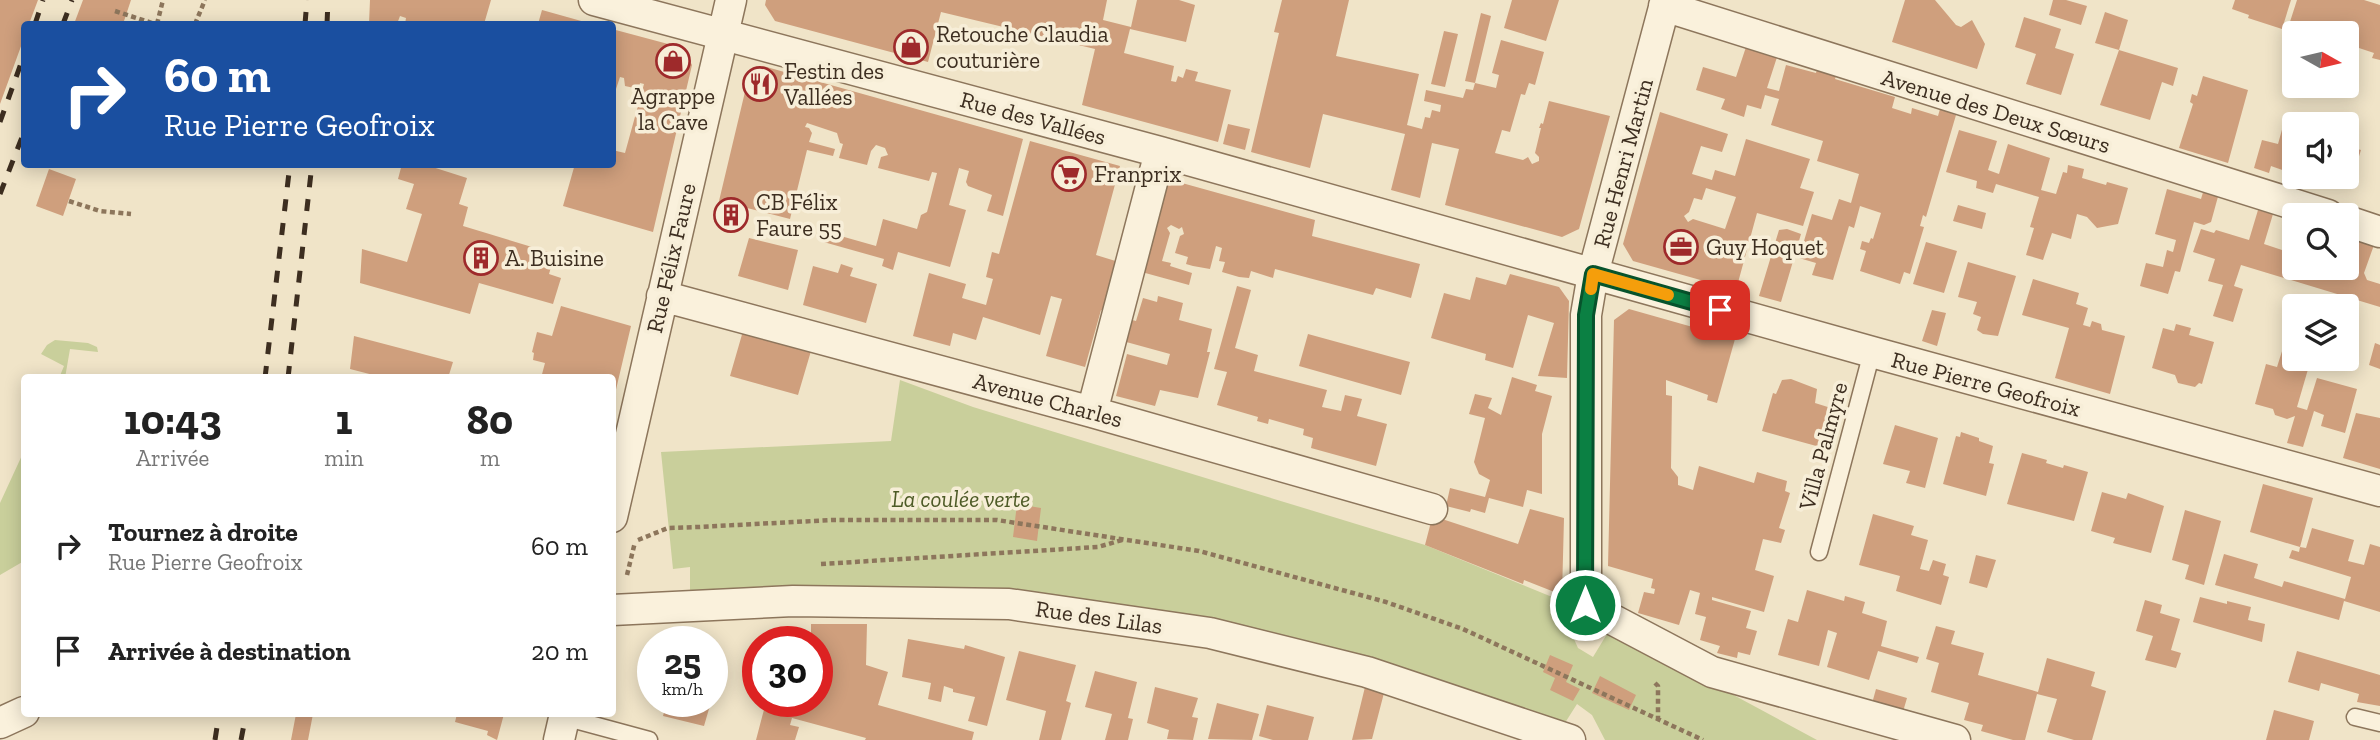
<!DOCTYPE html>
<html lang="fr">
<meta charset="utf-8">
<style>
body{margin:0;font-family:"Zilla Slab",serif;background:#f6f6f6;color:#222;height:100vh;display:flex;flex-direction:column;font-size:26px;white-space:nowrap}
*{box-sizing:border-box;margin:0}
p{font-size:23px;color:#767676}
.icon{flex:none;width:38px;height:38px;fill:none;stroke:currentColor;stroke-width:2;stroke-linecap:round;stroke-linejoin:round}
.map{position:relative;flex:1;overflow:hidden}
.panel{position:absolute;left:21px;top:374px;width:595px;height:343px;display:flex;flex-direction:column;background:#fff;border-radius:7px;box-shadow:0 4px 18px #0003}
.panel>*{flex:none}
.banner{position:absolute;left:21px;top:21px;width:595px;height:147px;border-radius:7px;box-shadow:0 4px 18px #0003;background:#1a4fa0;color:#fff;overflow:hidden}
.needle{width:46px;rotate:98deg}
.tools{position:absolute;left:2282px;top:21px;display:grid;gap:14px}
.tools a{display:grid;place-items:center;width:77px;height:77px;border-radius:7px;background:#fff;box-shadow:0 4px 18px #0003;font-size:35px}
.speed{position:absolute;left:637px;top:626px;display:flex;gap:14px;font-size:35px;font-weight:700;text-align:center}
.speed>*{display:grid;place-content:center;width:91px;height:91px;border-radius:50%;background:#fff;box-shadow:0 4px 18px #0003;line-height:1}
.speed small{font-size:18px;font-weight:400}
.speed .limit{border:10px solid #d22;background:#fff;color:#111}
.pin{position:absolute;display:grid;place-items:center;width:60px;height:60px;color:#fff;margin:-30px;border-radius:14px;box-shadow:0 4px 10px #0006}
.me{position:absolute;width:77px;margin:-38px;rotate:0deg;stroke-linejoin:round;filter:drop-shadow(0 0 5px #0008)}
.turn{display:flex;align-items:center;gap:24px;height:147px;padding:0 28px;font-size:32px}
.turn .icon{width:91px;height:91px;stroke-width:2.5}
.turn b{display:block;font-size:49px;line-height:60px}
.eta{display:flex;justify-content:space-evenly;align-items:center;height:119px;text-align:center}
.eta b{font-size:42px;font-weight:800;line-height:49px}
ul{padding:0;list-style:none}
li{display:flex;align-items:center;gap:21px;height:105px;padding:0 28px}
li div{flex:1}
li b{display:block;font-size:26px}
li em{font-style:normal}
.map>svg:first-child{display:block}
</style>
<div class="map">
<svg width="2380" height="740" viewBox="0 0 2380 740">
<rect width="100%" height="100%" fill="#f0e4c8"/>
<path fill="#c9cf9b" d="M55,340L88,343L97,347L98,352L70,349L65,378H59L64,366L41,354L47,345Z
M900,380L973,407L1425,545L1562,601L1561,610L1578,648L1593,657L1607,634L1622,635L1817,740H1605L1592,715L1577,704L1563,726L1271,636L690,595V567L673,569L661,452L891,441Z
M24,451V561L0,575V503Z"/>
<path fill="#cf9f7d" fill-rule="evenodd" d="M0,0H38L29,24H24V38L0,104Z
M83,0H131L123,24H112L100,21L98,24H74Z
M370,0H491L484,24H405L406,18L400,16L397,24H369Z
M766,0H1107L1103,20L1131,27L1137,0H1179L1195,5L1186,42L1130,29L1124,53L1174,66L1171,81L1176,82L1178,76L1183,78L1186,69L1198,72L1195,81L1231,90L1218,142L1082,105L1095,49L941,12L928,62L775,21L765,5Z
M1282,0H1349L1336,56L1419,74L1407,125L1422,129L1425,117L1430,118L1432,110L1440,112L1441,105L1424,101L1426,90L1463,98L1466,89L1473,90L1475,83L1496,88L1499,75L1492,73L1501,40L1544,52L1535,85L1529,83L1525,95L1521,94L1510,132L1502,130L1495,153L1523,160L1528,157L1532,164L1539,161V157L1535,153L1541,128H1539L1541,123L1543,124L1549,101L1610,116L1579,229L1562,237L1445,205L1459,149L1432,143L1420,198L1391,190L1405,134L1323,114L1310,168L1251,152L1279,33L1274,32Z
M1512,0H1559L1546,41L1504,28Z
M1905,0H1935L1956,25L1961,27L1972,20L1985,44L1977,69L1892,42Z
M2053,0H2066L2087,6L2081,25L2049,15Z
M2235,0H2291L2282,29L2248,18L2249,15L2232,9Z
M2297,0H2364L2380,5V60L2372,58L2374,53L2347,44V33H2304L2288,28Z
M542,10L592,24H538Z
M2105,12L2128,20L2119,50L2178,68L2173,86L2162,82L2150,120L2100,105L2119,50L2095,43Z
M1481,13L1491,16L1475,83L1465,81Z
M2024,17L2061,29L2055,48L2074,54L2061,95L2026,84L2036,54L2015,47Z
M612,29L683,48L692,65L653,232L563,206L575,164H612V150L625,153L644,84L640,83L639,89L625,86L624,78L620,77L612,101Z
M1444,31L1458,34L1445,87L1431,84Z
M1747,44L1778,54L1767,88L1779,91L1786,65L1816,73L1818,66L1837,73L1835,79L1895,97L1892,108L1911,114L1912,108L1938,116L1940,109L1956,115L1926,217L1923,215L1920,226L1924,227L1910,274L1904,272L1900,284L1860,271L1866,251L1860,249L1862,241L1869,243L1871,238L1873,239L1881,213L1860,206L1854,228L1849,226L1833,280L1812,275L1816,263L1799,258L1812,214L1832,220L1839,199L1851,203L1859,174L1817,161L1823,141L1771,125L1779,99L1765,95L1761,109L1747,105L1744,117L1721,109L1725,99L1696,90L1703,67L1736,77Z
M763,66L1023,139L1003,216L987,211L992,195L968,186L966,182L969,171L959,168L949,205L966,210L950,267L898,252L893,270L882,266L884,259L820,241L823,231L876,246L883,219L917,229L921,215L927,212L937,173L932,172L929,181L878,168L881,157L888,155L885,148L876,145L871,151L867,165L839,158L843,144L840,143L837,133L807,123L805,127L809,128L812,133L809,142L835,149L833,156L807,150L790,219L747,208L742,230L714,222L749,75Z
M2203,76L2248,90L2228,163L2179,148L2193,104L2190,102L2192,94L2197,96Z
M1660,112L1728,134L1722,152L1701,146L1692,174L1712,180L1715,170L1735,176L1746,139L1810,159L1800,188L1814,192L1803,226L1757,213L1736,290L1633,261L1623,244ZM1706,188L1736,197L1725,229L1693,219L1688,222L1684,216L1689,212L1694,198L1702,200Z
M1228,124L1250,129L1245,150L1223,144Z
M2283,126L2294,130V174L2271,166L2269,173L2254,168L2262,140L2278,144Z
M1959,130L1997,141L1988,170L1999,174L2008,144L2050,158L2041,190L2056,194L2063,172L2067,173L2068,165L2084,169L2082,178L2106,185L2107,182L2128,188L2118,224L2097,228L2087,217L2077,214L2071,239L2052,233L2043,260L2026,255L2034,228L2030,227L2039,197L1996,184L1993,193L1976,188L1977,181L1946,172Z
M1030,141L1120,166L1096,255L1122,263L1109,312L1101,310L1085,367L1046,356L1062,299L1051,296L1040,335L983,317L976,340L953,333L950,346L913,336L929,273L966,284L962,298L986,305L993,279L986,277L992,252L999,254Z
M2347,146L2361,150L2350,185L2335,181L2333,186L2306,177H2347Z
M402,164H423L467,178L459,204L468,207L463,226L555,254L549,274L561,278L553,304L479,283L470,314L360,283L362,249L407,262L422,214L406,209L414,184L398,179Z
M49,169L76,179L63,216L36,206Z
M1164,178L1315,220L1312,236L1420,264L1411,298L1376,288L1373,295L1275,269L1273,278L1251,271L1249,278L1239,277L1222,272L1225,262L1219,261L1222,248L1216,246L1210,269L1193,266L1186,264L1188,257L1175,253L1180,236L1184,234L1182,227L1179,229L1171,225L1167,228L1170,233L1162,261L1171,263L1170,266L1192,273L1189,285L1138,271Z
M2167,189L2201,199L2204,189L2219,193L2211,222L2204,225L2194,222L2180,272L2175,271L2168,294L2140,286L2146,263L2163,267L2167,250L2173,252L2176,240L2155,234Z
M1958,205L1986,213L1982,229L1953,221Z
M2258,210L2273,214L2264,244L2294,254V268H2339L2347,270L2356,239L2374,245L2364,273L2367,280L2380,284V307L2241,265L2234,286L2243,289L2233,322L2213,316L2223,285L2208,281L2215,259L2193,252L2201,229L2214,233L2216,230L2249,240Z
M1787,229L1801,234L1781,302L1759,296L1779,230Z
M749,238L798,250L788,290L738,276Z
M1926,242L1957,251L1944,293L1913,284Z
M1968,262L2016,276L1998,336L1983,334L1977,330L1981,317L1973,314L1977,302L1958,297Z
M841,264L853,268L850,276L877,284L866,323L803,305L813,266L838,273Z
M1510,274L1559,287L1569,301L1567,378L1538,376L1554,323L1528,315L1513,368L1485,360L1486,354L1431,338L1444,293L1470,300L1476,277L1506,285Z
M2033,279L2079,293L2076,304L2088,308L2083,325L2090,327L2092,321L2101,324L2102,330L2125,336L2110,394L2055,378L2069,328L2022,315Z
M1237,286L1251,290L1235,348L1258,355L1254,371L1327,390L1322,407L1341,411L1345,395L1362,399L1357,416L1387,424L1376,466L1311,448L1313,438L1303,435L1304,429L1269,419L1268,424L1257,421L1258,417L1217,405L1227,372L1214,369Z
M1158,296L1183,303L1179,320L1212,329L1207,352H1210L1198,398L1160,390L1155,406L1116,396L1127,354L1167,365L1170,354L1119,340L1125,318L1136,321L1143,298L1157,302Z
M561,306L631,326L614,398L612,378H541L545,363L533,360L534,353L532,352L537,332L552,336Z
M1629,309L1735,339L1717,403L1707,400L1708,395L1666,380V395L1672,396L1671,468L1678,477V485L1693,490L1699,466L1754,483L1757,472L1787,481L1785,491L1790,493L1779,528L1785,530L1781,543L1763,539L1755,570L1774,576L1764,612L1712,597V600L1751,611L1746,628L1757,631L1750,655L1738,652L1737,658L1717,653L1720,646L1700,640L1706,617L1695,614L1700,593L1690,590L1679,625L1638,613L1644,592L1654,594L1655,589L1651,588L1653,579L1608,566L1614,320Z
M1932,310L1946,313L1937,346L1922,341Z
M2176,324L2191,328L2189,335L2214,342L2202,384L2199,383L2195,387L2178,383L2175,375L2152,368L2163,328L2174,331Z
M743,331L811,351L798,395L730,376Z
M1308,334L1410,362L1401,395L1299,366Z
M354,336L453,362L448,378H385L350,369Z
M2375,343L2380,345V369L2369,365Z
M2283,348L2294,352V359H2311L2297,407L2307,410L2317,378L2357,389L2345,433L2321,426L2324,415L2314,411L2303,447L2287,443L2295,416L2287,419L2275,415L2273,409L2255,404L2266,364L2277,367Z
M1512,377L1537,385L1535,391L1552,396L1542,434V494L1527,490L1523,507L1489,498L1485,513L1471,509L1470,512L1446,506L1450,488L1485,497L1490,480L1479,474L1474,462L1485,418L1469,414L1475,394L1492,398L1488,408L1501,415Z
M1791,379L1817,389L1815,403L1831,408L1820,447L1762,431L1773,393L1776,394L1782,380Z
M2356,413L2380,418V469L2343,458Z
M1895,425L1938,438L1925,488L1906,483L1910,471L1883,464Z
M1961,432L1979,438V441L1993,446L1989,463L1994,464L1986,496L1943,484L1956,436L1960,437Z
M2022,453L2047,460L2046,463L2063,468L2064,465L2088,472L2074,521L2007,504Z
M2263,484L2313,498L2300,547L2250,532Z
M2102,492L2126,499L2128,493L2164,506L2151,553L2113,543L2115,538L2091,531Z
M1017,504L1041,508L1037,541L1013,537Z
M1530,509L1564,518L1562,595L1524,580L1523,584L1425,545L1432,518L1442,522V519L1518,544Z
M2185,510L2221,521L2204,585L2185,579L2189,565L2172,560Z
M1873,514L1914,526L1911,535L1928,540L1920,569L1929,571L1933,560L1946,564L1943,575L1949,577L1941,605L1896,591L1900,576L1859,565Z
M2312,528L2354,540L2348,561L2364,565L2370,544L2380,547V612L2344,601L2339,620L2215,585L2224,554L2258,564L2254,578L2282,587L2284,581L2345,599L2351,577L2289,558L2292,550L2299,552L2300,547L2306,548Z
M1976,555L1996,560L1987,588L1969,583Z
M1807,590L1844,601L1845,596L1865,602L1862,613L1887,621L1881,646L1919,657L1917,663L1878,651L1869,680L1827,667L1837,633L1828,630L1819,666L1778,655L1788,619L1798,622Z
M2200,597L2227,604V601L2251,607L2248,620L2265,624L2262,642L2193,622Z
M2145,600L2162,605L2160,613L2180,619L2171,650L2181,653L2176,668L2145,660L2153,636L2136,631Z
M811,624H867L866,665L888,672L878,705L974,732L972,740H865L866,738L792,718L790,725L799,727L795,740H756L766,702H817V642H811Z
M1936,626L1955,631L1951,644L1984,653L1978,675L2038,692L2047,658L2095,672L2091,686L2106,691L2092,740H2074L2047,732L2057,699L2037,694L2025,740H2013L1981,731L1983,725L1964,720L1969,703L1931,692L1939,663L1926,659Z
M908,639L964,649L965,645L1005,657L987,726L968,721L975,697L953,692V689L944,686L941,702L928,699L931,683L902,677Z
M1019,651L1076,665L1066,701L1071,703L1061,740H1039L1046,711L1006,700Z
M2297,651L2380,675V706L2357,702L2359,694L2321,683L2319,691L2288,682Z
M1550,655L1573,665L1566,682L1580,689L1573,701L1550,690L1555,678L1543,672Z
M712,660L721,662L713,692H712Z
M1095,671L1137,682L1128,718L1133,719L1128,740H1105L1112,714L1085,707Z
M1600,676L1636,695L1629,710L1592,693Z
M1155,687L1198,698L1192,717L1198,718L1193,740L1167,739L1169,730L1147,723Z
M1365,687L1384,693L1372,739L1352,740Z
M1876,689L1907,698L1902,715L1871,707Z
M667,702H711L704,726L663,716Z
M1217,703L1259,714L1252,740L1208,739Z
M1267,705L1314,717L1308,740H1273L1259,736Z
M2274,710L2314,721L2309,740H2266Z
M296,714H313L308,740H291Z
M457,714H504L497,740L487,735L488,731L455,722Z"/>
<g fill="none" stroke-linecap="round" stroke-linejoin="round">
<g stroke="#8d765c" stroke-width="19">
<path id="lane" d="M1819,552L1872,352
M564,717L649,740
M2355,717L2380,723"/>
</g>
<g stroke="#8d765c" stroke-width="33">
<path id="street" d="M594,0L1160,152L1872,352L2380,491
M1664,6L2328,215
M2347,221L2380,232
M662,296L1092,412L1432,509
M1092,412L1160,152
M612,517L731,0
M1585,605L1712,672L1955,740
M612,610L793,601L1009,604L1210,633L1367,672L1570,740
M1586,621V315L1593,274L1666,0
M0,723L24,712
M559,740L565,714"/>
</g>
<path stroke="#8d765c" stroke-width="4.5" stroke-dasharray="5 3.5" stroke-linecap="butt" d="M115,11L155,24
M157,24L163,0
M195,24L205,0
M69,201L100,211L131,214
M638,540L668,528L698,527L832,520H997L1199,551L1386,602L1463,629L1703,740
M821,564L1098,547L1122,540
M627,575L635,542
M1655,683L1658,686V720"/>
<use href="#lane" stroke="#faf1dc" stroke-width="16"/>
<use href="#street" stroke="#faf1dc" stroke-width="30"/>
<path stroke="#3d2e20" stroke-width="5" stroke-dasharray="12 12" stroke-linecap="butt" d="M35,24L43,0
M63,24L72,0
M305,24L307,0
M327,24L328,0
M0,122L24,55
M0,194L24,132
M265,378L290,164
M288,378L312,164
M215,740L219,714
M241,740L246,714"/>
</g>
<g fill="none" stroke-linecap="round" stroke-linejoin="round">
<g stroke="#07532c" stroke-width="18">
<path id="route" d="M1585,605L1586,315L1593,274L1720,310"/>
</g>
<use href="#route" stroke="#0b8043" stroke-width="12"/>
<path stroke="#f59e0b" stroke-width="12" d="M1591,289L1593,274L1668,295"/>
</g>
<defs>
<g id="shop-ring" transform="scale(1.75)"><circle r="9.5" fill="#f7eed8" stroke="#9e2a2b" stroke-width="1.5"/><path d="M-5-2.5h2.3a2.7 3.5 0 0 1 5.4 0H5L5.5 6h-11ZM-1.5-2.5h3a1.5 2.3 0 0 0-3 0Z" fill="#9e2a2b"/></g>
<g id="restaurant-ring" transform="scale(1.75)"><circle r="9.5" fill="#f7eed8" stroke="#9e2a2b" stroke-width="1.5"/><path d="M-5-6h1v4h1v-4h1v4h1v-4h1v5L-1.5 .5V6h-2V.5L-5-1ZM5-6V6H3V1.5H1.5Q1.5-4 5-6Z" fill="#9e2a2b"/></g>
<g id="supermarket-ring" transform="scale(1.75)"><circle r="9.5" fill="#f7eed8" stroke="#9e2a2b" stroke-width="1.5"/><path d="M-6-5.5h2.5l.6 2H6L4.5 2H-2.5L-4.4-4H-6ZM-1.5 3.2a1.3 1.3 0 1 0 .1 0ZM3 3.2a1.3 1.3 0 1 0 .1 0Z" fill="#9e2a2b"/></g>
<g id="building-ring" transform="scale(1.75)"><circle r="9.5" fill="#f7eed8" stroke="#9e2a2b" stroke-width="1.5"/><path d="M-4-6H4V6H1V3H-1V6H-4ZM-2.5-4.3h1.7v1.8h-1.7ZM.8-4.3h1.7v1.8H.8ZM-2.5-1h1.7V.8h-1.7ZM.8-1h1.7V.8H.8Z" fill="#9e2a2b"/></g>
<g id="office-ring" transform="scale(1.75)"><circle r="9.5" fill="#f7eed8" stroke="#9e2a2b" stroke-width="1.5"/><path d="M-6-3h4V-5.5h4V-3h4V5H-6ZM-1-4.5V-3h2v-1.5ZM-6 0V1H6V0Z" fill="#9e2a2b"/></g>
</defs>
<g fill-rule="evenodd">
<use href="#shop-ring" x="911" y="47"/>
<use href="#shop-ring" x="673" y="61"/>
<use href="#restaurant-ring" x="760" y="84"/>
<use href="#supermarket-ring" x="1069" y="174"/>
<use href="#building-ring" x="731" y="215"/>
<use href="#office-ring" x="1681" y="247"/>
<use href="#building-ring" x="481" y="258"/>
</g>
<g text-anchor="middle" dominant-baseline="central" stroke-width="7" stroke-linejoin="round" paint-order="stroke">
<g font-size="23" fill="#3d2e20" stroke="#f7eed8" text-anchor="start">
<text x="936" y="34">Retouche Claudia<tspan x="936" dy="26">couturière</tspan></text>
<text x="784" y="71">Festin des<tspan x="784" dy="26">Vallées</tspan></text>
<text x="673" y="96" text-anchor="middle">Agrappe<tspan x="673" dy="26">la Cave</tspan></text>
<text x="1094" y="174">Franprix</text>
<text x="756" y="202">CB Félix<tspan x="756" dy="26">Faure 55</tspan></text>
<text x="1706" y="247">Guy Hoquet</text>
<text x="505" y="258">A. Buisine</text>
</g>
<g font-size="23" fill="#3d2e20" stroke="#f7eed8">
<text transform="translate(1996 111) rotate(17)">Avenue des Deux Sœurs</text>
<text transform="translate(1033 118) rotate(15)">Rue des Vallées</text>
<text transform="translate(1623 163) rotate(-75)">Rue Henri Martin</text>
<text transform="translate(671 258) rotate(-77)">Rue Félix Faure</text>
<text transform="translate(1986 384) rotate(15)">Rue Pierre Geofroix</text>
<text transform="translate(1048 400) rotate(15)">Avenue Charles</text>
<text transform="translate(1823 446) rotate(-75)">Villa Palmyre</text>
<text transform="translate(1099 617) rotate(8)">Rue des Lilas</text>
</g>
<g font-size="23" font-style="italic" fill="#4d5a26" stroke="#f7eed8">
<text x="961" y="499">La coulée verte</text>
</g>
</g>
</svg>
<div class="tools">
<a><svg class="needle" viewBox="-14 -14 28 28"><path d="M0-13l5 13h-10z" fill="#e53935"/><path d="M0 13l5-13h-10z" fill="#767676"/></svg></a>
<a><svg class="icon" aria-label="sound" viewBox="0 0 24 24"><path d="M4 9h4l5-4v14l-5-4H4zM17 9q2 3 0 6"/></svg></a>
<a><svg class="icon" aria-label="search" viewBox="0 0 24 24"><circle cx="10" cy="10" r="6"/><path d="M15 15l6 6"/></svg></a>
<a><svg class="icon" aria-label="layers" viewBox="0 0 24 24"><path d="M12 4l9 5-9 5-9-5zM3 14l9 5 9-5"/></svg></a>
</div>
<div class="speed"><div>25<small>km/h</small></div><div class="limit">30</div></div>
<div class="pin" style="left:1720px;top:310px;background:#d93025"><svg class="icon" aria-label="arrive" viewBox="0 0 24 24"><path d="M6 21V4h12l-3 4 3 4H6"/></svg></div>
<svg class="me" style="left:1585px;top:605px" viewBox="-20 -20 40 40"><circle r="17" fill="#0b8043" stroke="#fff" stroke-width="3"/><path d="M0-11L8 9 0 5-8 9z" fill="#fff"/></svg>
<div class="banner">
<div class="turn"><svg class="icon" aria-label="right" viewBox="0 0 24 24"><path d="M7 20v-9h11M14 6l5 5-5 5"/></svg><div><b>60 m</b>Rue Pierre Geofroix</div></div>
</div>
<section class="panel">
<div class="eta">
<div><b>10:43</b><p>Arrivée</p></div>
<div><b>1</b><p>min</p></div>
<div><b>80</b><p>m</p></div>
</div>
<ul>
<li><svg class="icon" aria-label="right" viewBox="0 0 24 24"><path d="M7 20v-9h11M14 6l5 5-5 5"/></svg><div><b>Tournez à droite</b><p>Rue Pierre Geofroix</p></div><em>60 m</em></li>
<li><svg class="icon" aria-label="arrive" viewBox="0 0 24 24"><path d="M6 21V4h12l-3 4 3 4H6"/></svg><div><b>Arrivée à destination</b></div><em>20 m</em></li>
</ul>
</section>
</div>
